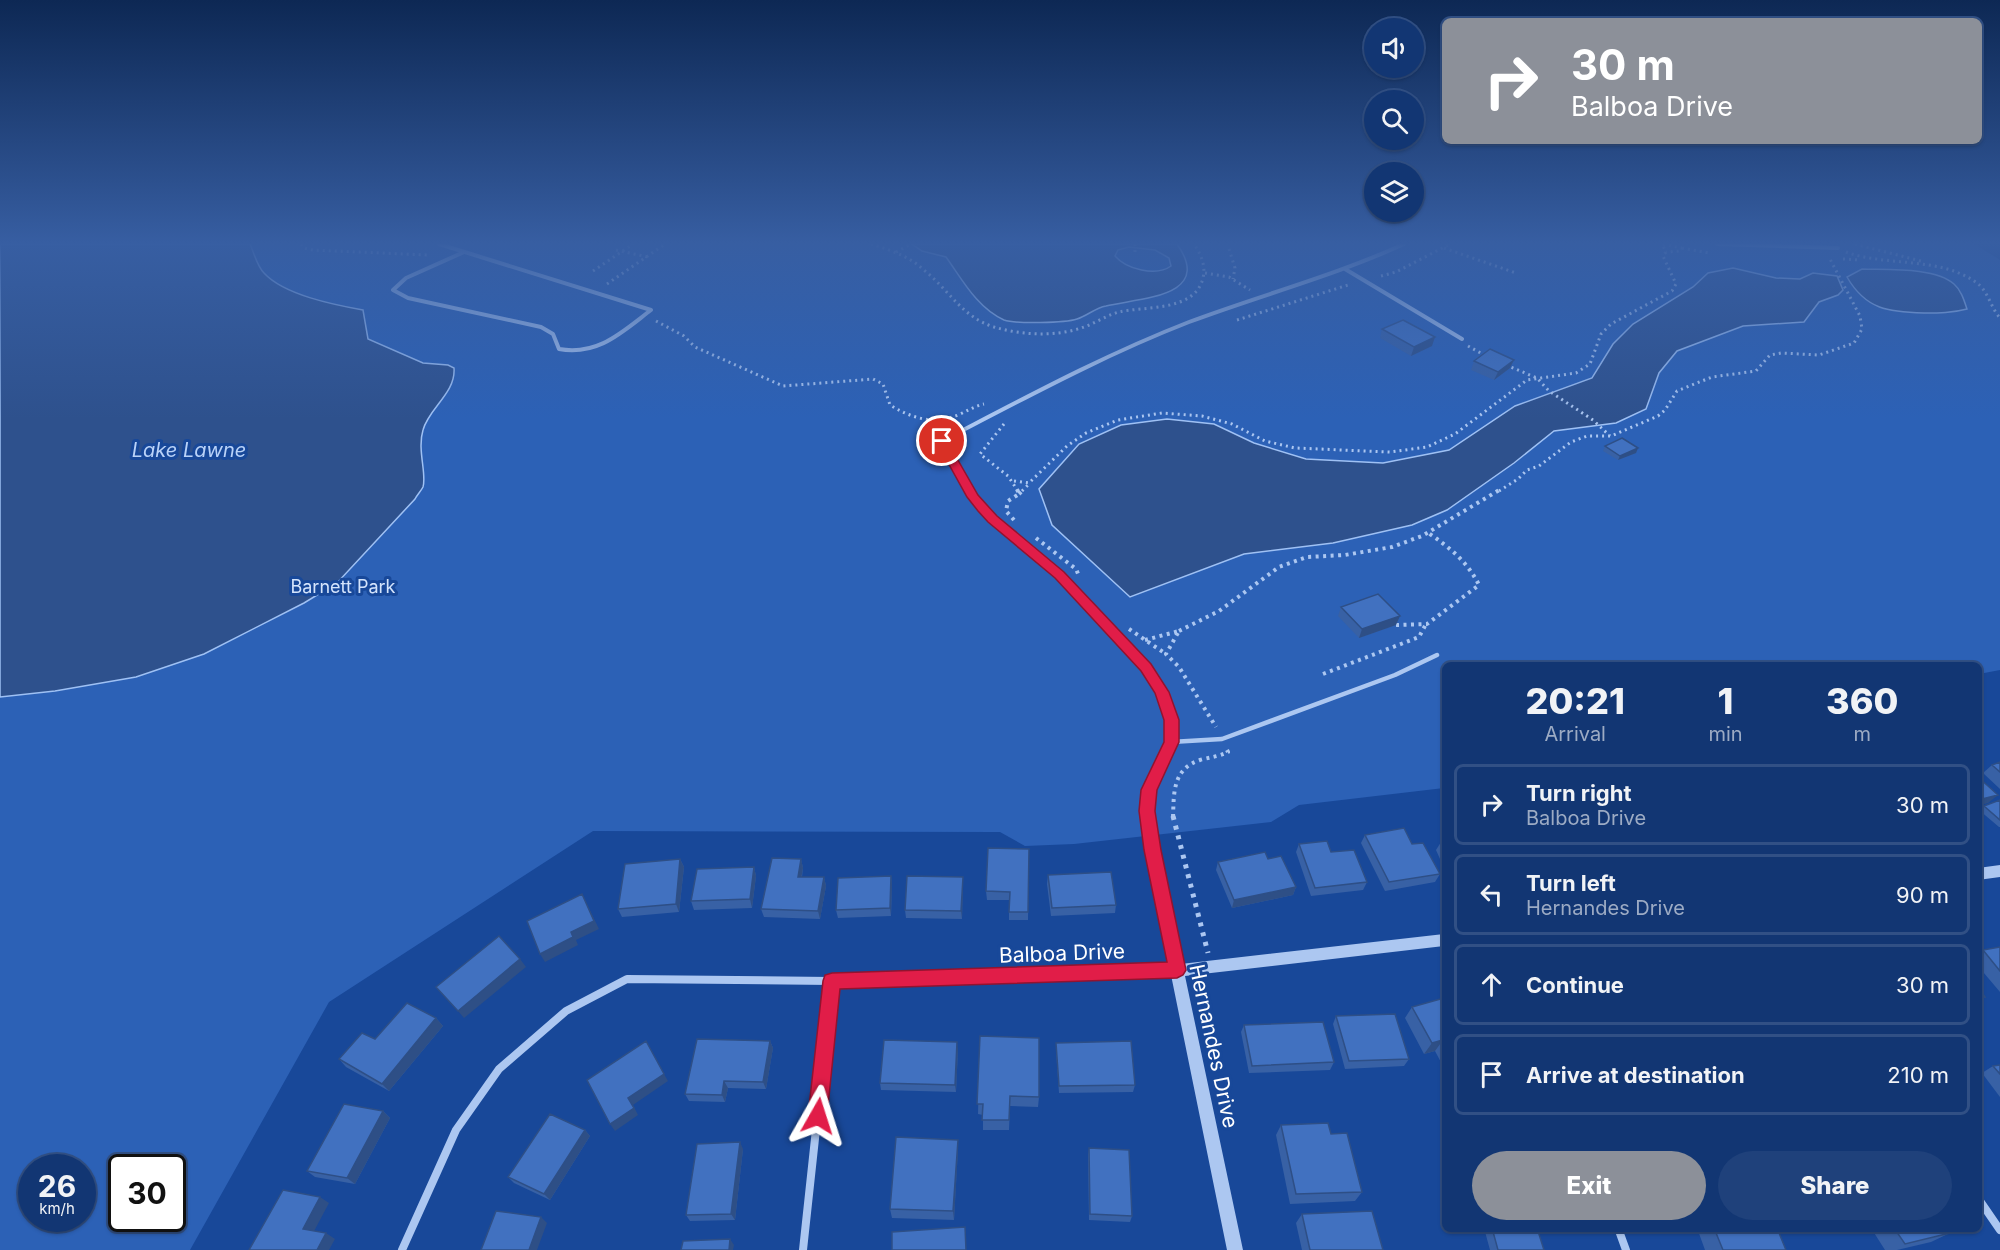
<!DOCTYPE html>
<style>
body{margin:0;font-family:Inter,sans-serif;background:#1f417b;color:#f1f3f6;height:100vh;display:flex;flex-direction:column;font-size:22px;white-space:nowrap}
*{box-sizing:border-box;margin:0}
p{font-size:20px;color:#9cabc4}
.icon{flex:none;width:33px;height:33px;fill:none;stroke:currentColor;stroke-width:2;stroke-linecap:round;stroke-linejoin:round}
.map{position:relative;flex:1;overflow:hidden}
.sheet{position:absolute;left:1442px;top:662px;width:540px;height:570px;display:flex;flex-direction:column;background:#123673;border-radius:9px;box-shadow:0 2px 4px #0004,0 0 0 2px #315085}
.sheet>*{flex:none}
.top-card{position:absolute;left:1442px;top:18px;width:540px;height:126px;border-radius:9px;box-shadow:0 2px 4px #0004,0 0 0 2px #315085;background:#8c9099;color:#fff;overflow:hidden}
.controls{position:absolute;left:1364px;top:18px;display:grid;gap:12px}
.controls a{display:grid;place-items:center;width:60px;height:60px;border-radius:50%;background:#123673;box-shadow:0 2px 4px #0004,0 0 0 2px #315085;font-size:30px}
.speed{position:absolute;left:18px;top:1154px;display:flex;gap:12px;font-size:30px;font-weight:700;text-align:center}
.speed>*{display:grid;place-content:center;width:78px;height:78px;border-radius:50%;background:#123673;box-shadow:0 2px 4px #0004,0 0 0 2px #315085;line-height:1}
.speed small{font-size:15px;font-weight:400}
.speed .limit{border:3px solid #111;border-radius:9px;background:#fff;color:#111}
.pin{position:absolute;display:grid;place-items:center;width:51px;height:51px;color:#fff;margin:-26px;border:3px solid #fff;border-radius:50%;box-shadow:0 2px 6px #0007}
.me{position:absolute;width:66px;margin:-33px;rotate:6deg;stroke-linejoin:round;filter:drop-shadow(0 0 4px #0008)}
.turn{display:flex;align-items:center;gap:21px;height:126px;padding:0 30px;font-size:27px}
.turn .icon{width:78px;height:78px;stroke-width:2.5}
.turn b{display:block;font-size:42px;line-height:51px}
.eta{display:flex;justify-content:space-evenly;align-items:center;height:102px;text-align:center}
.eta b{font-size:36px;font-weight:800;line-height:42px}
.primary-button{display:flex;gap:12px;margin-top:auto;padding:12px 30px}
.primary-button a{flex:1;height:69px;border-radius:36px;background:#8c9099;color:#fff;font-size:24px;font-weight:800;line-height:69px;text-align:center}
.primary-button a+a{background:#1f417b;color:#f1f3f6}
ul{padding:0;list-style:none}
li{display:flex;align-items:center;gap:18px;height:81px;margin:0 12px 9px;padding:0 18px;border:3px solid #315085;border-radius:9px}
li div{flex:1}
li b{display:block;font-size:22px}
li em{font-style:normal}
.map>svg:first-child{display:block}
</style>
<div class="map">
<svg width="2000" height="1250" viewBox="0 0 2000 1250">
<rect width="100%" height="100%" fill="#184899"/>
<path fill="#2c61b6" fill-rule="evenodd" d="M0,244H1974L2000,260V670L1979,674L1978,664H1444V788L1299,805L1271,822L1074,844L1025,846L1000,832L593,831L329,1002L190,1250H0ZM32,1167H82V1218H32ZM122,1167H172V1218H122Z"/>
<path fill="#2e518d" stroke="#9fc1f4" stroke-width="1.5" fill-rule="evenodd" d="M0,244H250C254,253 257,266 264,273C284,295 335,305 363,310L368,339L423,363L448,365L454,368C456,393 429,408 423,430C417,450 427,474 423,487C421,491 417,495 415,499L337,583L304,603L204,654L136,677L55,691L0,697Z
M912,244H1177C1215,298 1137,298 1106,306C1095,308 1087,316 1077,319C1065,323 1016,324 1004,320C977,308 962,279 946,257L922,251ZM1129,247L1155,250L1169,258L1171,266C1156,277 1126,269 1115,256L1118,250Z
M1733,268L1776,278L1800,279L1813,273L1837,276L1843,290L1838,295L1819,302L1804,322L1743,326L1677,351L1659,373L1646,409L1616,423L1554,431L1514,463L1447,510L1412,525L1333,543L1244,554L1130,597L1052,525L1039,489L1079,444L1121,425L1167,419L1214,424L1254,443L1306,459L1383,463L1449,450L1515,406L1592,378L1613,344L1633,324L1693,287L1708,273Z
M1862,269C1887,270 1935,267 1954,284C1961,290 1964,300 1967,309C1952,313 1939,313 1924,313C1889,312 1866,310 1847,277Z"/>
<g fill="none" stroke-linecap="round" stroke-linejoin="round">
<path stroke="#acc7f1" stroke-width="3" stroke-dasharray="2 4" stroke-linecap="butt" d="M301,244L304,248L313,250L428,255
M871,244C890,250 909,256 924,270C949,290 962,317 994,327C1021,335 1054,337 1081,328C1094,324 1105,316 1119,312C1144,306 1195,312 1203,278C1206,266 1201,254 1194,244
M1135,244V253
M1663,244L1682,248L1679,251L1666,252
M1855,244L1921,261
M1444,248L1516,273
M1682,248L1710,253
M1229,249L1235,268L1233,279
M616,250L648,257
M896,252L911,244
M1846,252C1888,267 1940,256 1977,283C1988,291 1991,308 2000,318
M1843,259L1860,260
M593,271L633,244
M1205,273L1229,277L1250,290
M1381,276L1396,272L1450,244
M607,284L665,244
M1237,320L1348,285
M656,321L684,336L695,347L783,386L873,379L883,384L890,405C911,418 933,425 958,415C967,411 975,406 984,404
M1468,346L1486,356
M1506,365L1537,378L1549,391L1593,420L1610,436
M1004,424L980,454L1008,476L1018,491
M1014,481L1029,483L1067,446L1086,433L1118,420L1162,413L1202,416L1232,424L1265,441L1295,448L1390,452L1427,447L1455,434L1527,380L1576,373L1590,364L1601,334L1611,324L1672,291L1676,284L1663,256L1666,252L1662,244
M1022,491L1029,484
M1499,491L1518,479L1527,470L1539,466L1571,442L1587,436H1611L1658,416L1665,410L1677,391L1712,377L1756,371L1770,355L1781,353L1819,355L1854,343L1862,329L1860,316L1830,259"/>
<path stroke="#acc7f1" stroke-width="4" stroke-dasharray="3 4.5" stroke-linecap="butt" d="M1019,494L1024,489
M1014,520L1006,511L1008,501L1019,494L1017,489
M1036,538L1076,569L1079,576
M1396,625L1427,624L1479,585C1467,561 1449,547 1427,532
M1129,629L1166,654
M1179,631L1219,611L1279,567L1307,557L1345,555L1392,547L1422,536L1501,489
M1145,640L1179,631L1166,654L1179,667L1216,727
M1323,674L1419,637L1426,624
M1173,817C1174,794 1172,769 1200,760C1210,757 1218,757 1228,752L1227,750"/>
<path stroke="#acc7f1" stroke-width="5" stroke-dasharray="4 6" stroke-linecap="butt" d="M1173,816L1208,953"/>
<path stroke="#acc7f1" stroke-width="4" d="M439,244L651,310
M1717,244L1838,248
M464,252L406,278L393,290L408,298L541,327L553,334L559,349C598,356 622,332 651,310
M1345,269L1462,339
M970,491L942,441C1023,399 1104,355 1189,322C1261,295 1334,276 1404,244"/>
<path stroke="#acc7f1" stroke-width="4.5" d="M969,489C989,525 1028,547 1058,574C1073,588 1085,603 1099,618C1126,647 1166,679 1171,721C1175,756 1143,782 1148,817
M1171,742L1222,739L1395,675L1437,655"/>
<path stroke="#acc7f1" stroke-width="6" d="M1148,816L1152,851"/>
<path stroke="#acc7f1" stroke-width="8" d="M1978,1198L2000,1230
M1618,1228L1626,1250
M402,1250L456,1130L499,1069L566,1011L627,979L832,981L1177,970L1152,851
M803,1250L832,981"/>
<path fill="#acc7f1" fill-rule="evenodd" d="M2000,865V877L1978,880V868Z
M1444,934V946L1185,976L1243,1250H1227L1170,970L1172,965Z"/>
</g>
<path fill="#3861a5" d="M1382,329L1432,346L1411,356L1380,338Z
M1474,361L1510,368L1494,380L1471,370Z
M1605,446L1638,448L1636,453L1618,460L1603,451Z
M1341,607L1396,625L1359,638L1338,616Z
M2000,762V789L1983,773L1992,765Z
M2000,800V827H1999L1979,810L1984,806Z
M1365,835L1412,844L1440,874L1435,882L1385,891L1361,843Z
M1441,842H1444V868L1436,850Z
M1299,844L1331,852L1367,882L1363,890L1311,896L1296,852Z
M1029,849L1028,920H1009V900H987L986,891Z
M680,859L684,867L679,912L622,917L618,909Z
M801,859L803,868L802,877H824L826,886L820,919L764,917L761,909Z
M1268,859L1296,887L1293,895L1232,908L1216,870L1218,862Z
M754,867L756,876L752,908L694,910L691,901Z
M1048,875L1116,905L1115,913L1051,916L1047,884Z
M891,876L892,885L891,916L838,918L836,910Z
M963,877L962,919L906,918L905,910Z
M2000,947V992L1978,966V953L1983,950Z
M1978,987L1985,997L1978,1001Z
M1444,998V1068L1435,1051L1424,1054L1405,1018L1412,1007Z
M1336,1016L1409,1059L1404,1066L1345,1069L1333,1024Z
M436,1018L443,1026L389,1091L346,1067L339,1059L375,1039Z
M1244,1025L1334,1062L1330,1070L1249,1073L1241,1032Z
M980,1036L1039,1097L1038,1107L1010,1106L1009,1130H983V1115L978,1114Z
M770,1041L773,1048L766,1089L728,1088L725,1102L689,1101L685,1094Z
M1056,1043L1135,1085L1133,1092L1059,1093L1056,1050Z
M958,1049L956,1092L881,1090L880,1083Z
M2000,1065V1097L1982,1073L1993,1066Z
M383,1111L390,1118L355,1184L315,1177L307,1171Z
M1281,1125L1331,1134L1362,1192L1355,1201L1290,1204L1276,1135Z
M585,1130L590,1136L550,1200L514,1183L508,1177Z
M958,1140V1149L954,1220L892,1218L890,1209Z
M1089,1148L1132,1216L1130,1222L1089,1220L1088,1155Z
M743,1149L735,1220L690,1221L686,1215Z
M1302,1214L1383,1250H1302L1296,1223Z
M1484,1228H1537L1544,1250H1490Z
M1697,1228H1777L1786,1250H1705Z
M1871,1228H1946L1950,1233L1931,1242L1897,1250H1885Z"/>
<path fill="#2e4f86" d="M1435,337L1432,346L1411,356L1414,347Z
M1514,360L1510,368L1494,380L1498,372Z
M1638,448L1636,453L1618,460L1620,456Z
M1400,616L1396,625L1359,638L1362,629Z
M1998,795L1988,803L1978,806V800Z
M680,859L684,867L679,912L676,904Z
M801,859L803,868L800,885L798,877Z
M754,867L756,876L752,908L750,899Z
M891,876L892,885L891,916L890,908Z
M824,877L826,886L820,919L818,911Z
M963,877V886L962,919L961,911Z
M1296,887L1293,895L1232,908L1234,900Z
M582,894L599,929L576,940L578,945L545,962L540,954L571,932Z
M520,959L526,967L464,1018L458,1011Z
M436,1018L443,1026L389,1091L382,1084Z
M1443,1040L1435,1051L1424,1054L1432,1043Z
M770,1041L773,1048L766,1089L763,1082Z
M957,1042L958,1049L956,1092L955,1085Z
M664,1074L668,1081L633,1105L638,1115L615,1131L610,1124L628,1098Z
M724,1081L728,1088L725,1102L722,1095Z
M383,1111L390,1118L355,1184L347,1178Z
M585,1130L590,1136L550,1200L544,1194Z
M958,1140V1149L954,1220L953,1211Z
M740,1142L743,1149L735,1220L731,1214Z
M320,1197L329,1203L312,1235L303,1229Z
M541,1217L547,1223L537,1250H529Z
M326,1233L335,1239L329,1250H317Z
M730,1239L734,1245L733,1250H729Z"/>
<path fill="#4171c0" stroke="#2e4f86" stroke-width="1.5" d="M1403,320L1435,337L1414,347L1382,329Z
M1490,349L1514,360L1498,372L1474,361Z
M1622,438L1638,448L1620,456L1605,446Z
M1378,594L1400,616L1362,629L1341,607Z
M2000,762V772L1992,765Z
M1978,777L1998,795L1978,800Z
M2000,800V820L1984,806Z
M1404,828L1412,844L1423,843L1440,874L1389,882L1365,835Z
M1327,841L1331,852L1354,850L1367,882L1315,888L1299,844Z
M1441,842H1444V850Z
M988,848L1029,849L1028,912H1009L1010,892L986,891Z
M1265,852L1268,859L1281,856L1296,887L1234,900L1218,862Z
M772,858L801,859L798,877H824L818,911L761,909Z
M680,859L676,904L618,909L625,864Z
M754,867L750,899L691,901L697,869Z
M1111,872L1116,905L1052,908L1048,875Z
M891,876L890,908L836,910L838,878Z
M907,876L963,877L961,911L905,910Z
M582,894L594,921L571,932L573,937L540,954L527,921Z
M499,936L520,959L458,1011L436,987Z
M2000,947V971L1983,950Z
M1978,987L1985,997H1978Z
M1444,998V1042L1443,1040L1432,1043L1412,1007Z
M407,1003L436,1018L382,1084L339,1059L362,1033L375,1039Z
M1395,1014L1409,1059L1349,1061L1336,1016Z
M1323,1022L1334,1062L1252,1066L1244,1025Z
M980,1036L1039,1038V1097L1010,1096L1009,1120H982L983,1104H977Z
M697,1039L770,1041L763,1082L724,1081L722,1095L685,1094Z
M884,1040L957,1042L955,1085L880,1083Z
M646,1041L664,1074L628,1098L634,1108L610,1124L587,1080Z
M1131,1041L1135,1085L1059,1086L1056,1043Z
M2000,1065V1074L1993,1066Z
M344,1104L383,1111L347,1178L307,1171Z
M550,1114L585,1130L544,1194L508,1177Z
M1328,1123L1331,1134L1347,1133L1362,1192L1296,1194L1281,1125Z
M896,1137L958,1140L953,1211L890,1209Z
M740,1142L731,1214L686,1215L697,1144Z
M1089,1148L1129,1150L1132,1216L1090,1214Z
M283,1190L320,1197L303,1229L326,1233L317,1250H249Z
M496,1211L541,1217L529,1250H481Z
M1372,1211L1383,1250H1310L1302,1214Z
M965,1227L966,1250H892V1232Z
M1492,1228H1537L1544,1250H1498Z
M1714,1228H1777L1786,1250H1723Z
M1894,1228H1946L1950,1233L1905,1244Z
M730,1239L729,1250H681L683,1241Z"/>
<linearGradient id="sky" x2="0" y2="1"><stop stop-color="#0d2854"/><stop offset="0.58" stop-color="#375ea2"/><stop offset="1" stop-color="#375ea2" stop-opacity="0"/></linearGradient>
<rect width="2000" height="419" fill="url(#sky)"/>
<path fill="#e11d48" stroke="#92132f" stroke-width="1.5" d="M942,438L947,441L978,495L987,505L997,516L1064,572L1151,664L1169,692L1179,720V742L1157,790L1155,811L1161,850L1186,970L1183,975L1177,978L840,989L827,1116L824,1123L818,1125L811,1123L808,1116L823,981L825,975L832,973L1167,962L1144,850L1139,811L1141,790L1164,742V720L1155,693L1141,671L1055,578L988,522L978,511L967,497L936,441Z"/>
<g text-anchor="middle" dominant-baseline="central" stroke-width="6" stroke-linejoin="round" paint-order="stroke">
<g font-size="18" fill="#d4e4fc" stroke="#184899">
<text x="343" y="586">Barnett Park</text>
</g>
<g font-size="20" font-style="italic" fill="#b9d2f8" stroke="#184899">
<text x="189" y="450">Lake Lawne</text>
</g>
<g font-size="21" fill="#fff" stroke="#184899">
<text transform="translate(1062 953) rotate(-2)">Balboa Drive</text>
<text transform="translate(1214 1046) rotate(78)">Hernandes Drive</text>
</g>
</g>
</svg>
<div class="controls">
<a><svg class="icon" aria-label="sound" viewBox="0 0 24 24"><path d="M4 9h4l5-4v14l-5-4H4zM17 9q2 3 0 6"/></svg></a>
<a><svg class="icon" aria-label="search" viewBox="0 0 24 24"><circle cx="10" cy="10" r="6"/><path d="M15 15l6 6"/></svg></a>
<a><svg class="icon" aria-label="layers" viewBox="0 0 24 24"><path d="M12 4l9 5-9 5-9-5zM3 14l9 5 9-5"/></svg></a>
</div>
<div class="speed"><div>26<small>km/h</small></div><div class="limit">30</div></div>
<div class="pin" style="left:942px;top:441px;background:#d93025"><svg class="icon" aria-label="arrive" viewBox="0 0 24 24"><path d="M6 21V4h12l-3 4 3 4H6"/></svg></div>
<svg class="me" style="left:818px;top:1116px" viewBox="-20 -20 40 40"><path d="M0-17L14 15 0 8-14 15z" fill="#e11d48" stroke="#fff" stroke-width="4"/></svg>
<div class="top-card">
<div class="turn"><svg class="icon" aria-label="right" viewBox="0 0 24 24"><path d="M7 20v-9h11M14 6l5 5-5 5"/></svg><div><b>30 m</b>Balboa Drive</div></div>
</div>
<section class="sheet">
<div class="eta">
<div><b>20:21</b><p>Arrival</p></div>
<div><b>1</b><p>min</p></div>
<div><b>360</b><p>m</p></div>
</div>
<ul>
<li><svg class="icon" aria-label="right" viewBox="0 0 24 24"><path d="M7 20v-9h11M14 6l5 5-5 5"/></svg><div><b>Turn right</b><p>Balboa Drive</p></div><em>30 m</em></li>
<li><svg class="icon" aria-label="left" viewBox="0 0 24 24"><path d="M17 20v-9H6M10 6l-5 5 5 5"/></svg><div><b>Turn left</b><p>Hernandes Drive</p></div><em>90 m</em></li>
<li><svg class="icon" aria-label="ahead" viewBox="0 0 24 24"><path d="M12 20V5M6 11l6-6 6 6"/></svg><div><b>Continue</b></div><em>30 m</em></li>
<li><svg class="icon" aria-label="arrive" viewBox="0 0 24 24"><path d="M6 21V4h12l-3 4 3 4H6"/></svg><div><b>Arrive at destination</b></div><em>210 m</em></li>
</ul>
<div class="primary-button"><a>Exit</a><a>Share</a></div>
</section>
</div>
